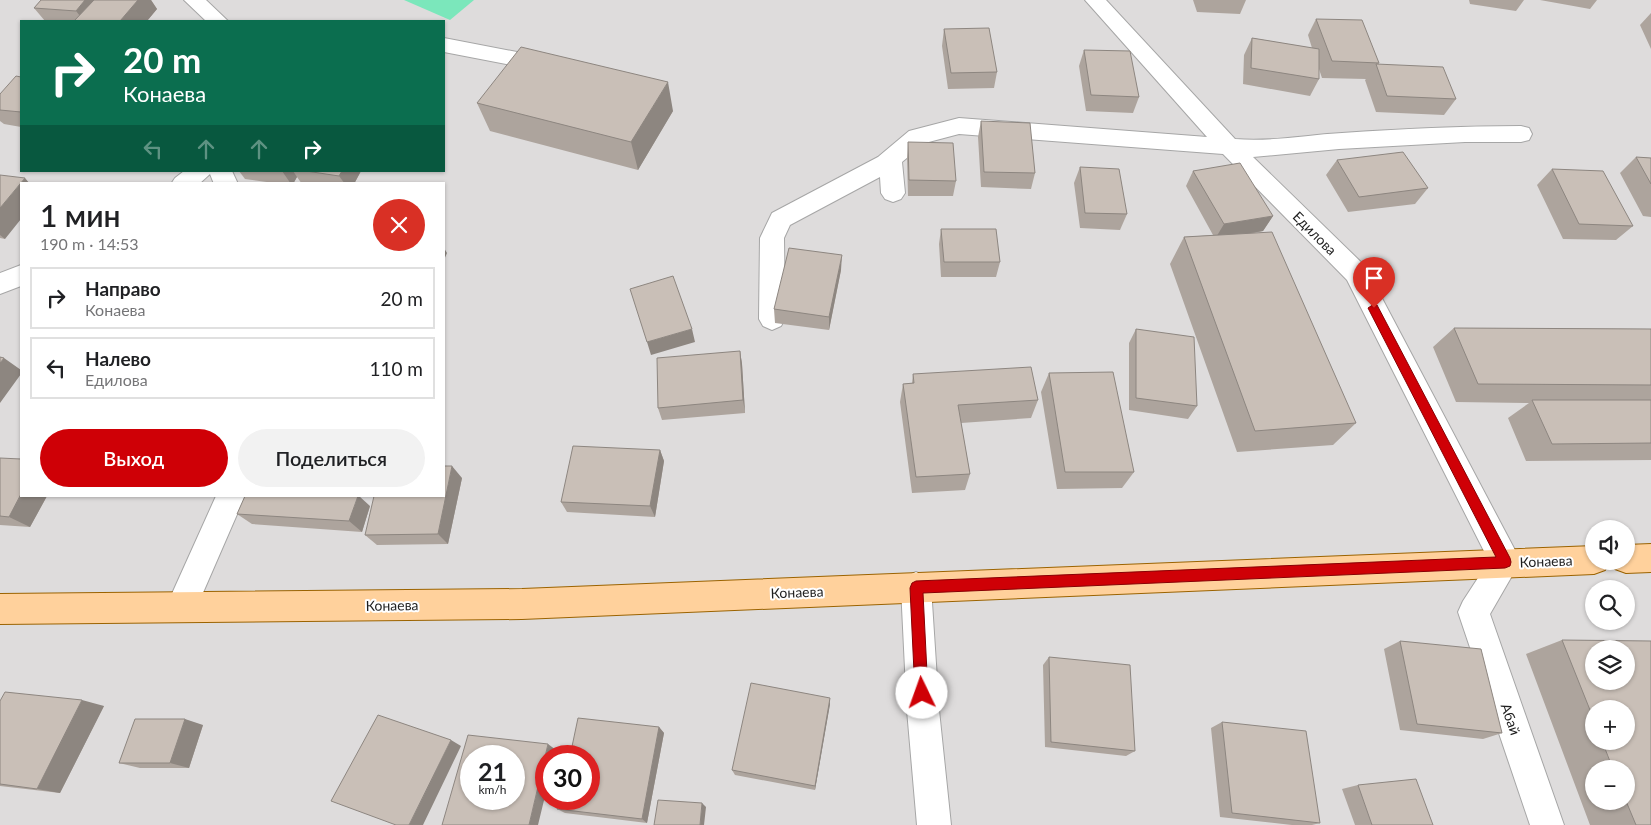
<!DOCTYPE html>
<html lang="ru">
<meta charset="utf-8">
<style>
body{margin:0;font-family:Lato,sans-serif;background:#f2f2f2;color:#202124;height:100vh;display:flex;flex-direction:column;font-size:19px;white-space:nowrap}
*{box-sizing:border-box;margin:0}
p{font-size:16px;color:#757577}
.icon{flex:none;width:28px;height:28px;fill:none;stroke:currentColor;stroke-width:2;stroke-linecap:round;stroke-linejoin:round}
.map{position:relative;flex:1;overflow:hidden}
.panel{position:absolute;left:20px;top:182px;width:425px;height:315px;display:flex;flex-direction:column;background:#fff;border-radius:0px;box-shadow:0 1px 4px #0004}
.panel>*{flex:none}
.top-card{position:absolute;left:20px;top:20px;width:425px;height:152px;border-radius:0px;box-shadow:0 1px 4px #0004;background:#0b6e4f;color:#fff;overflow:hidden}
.tools{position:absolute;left:1585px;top:520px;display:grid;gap:10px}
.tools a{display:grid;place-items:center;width:50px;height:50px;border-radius:50%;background:#fff;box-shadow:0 1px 4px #0004;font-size:25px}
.speed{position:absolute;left:460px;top:745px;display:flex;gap:10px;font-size:25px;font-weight:700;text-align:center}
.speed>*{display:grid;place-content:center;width:65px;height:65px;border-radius:50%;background:#fff;box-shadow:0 1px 4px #0004;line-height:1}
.speed small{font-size:12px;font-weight:400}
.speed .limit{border:8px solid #d22;background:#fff;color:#111}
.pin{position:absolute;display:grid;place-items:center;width:42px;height:42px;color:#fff;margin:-51px -21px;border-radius:50% 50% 50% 0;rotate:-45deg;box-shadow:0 0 5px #0007}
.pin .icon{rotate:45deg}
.me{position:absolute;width:55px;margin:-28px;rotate:357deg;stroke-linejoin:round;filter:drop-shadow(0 0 4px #0008)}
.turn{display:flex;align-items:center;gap:18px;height:105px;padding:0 20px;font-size:22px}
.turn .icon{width:65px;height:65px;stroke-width:2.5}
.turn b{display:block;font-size:35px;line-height:42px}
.lanes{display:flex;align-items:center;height:48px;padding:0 20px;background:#0003;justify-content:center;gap:25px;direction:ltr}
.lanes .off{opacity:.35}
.round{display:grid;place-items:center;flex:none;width:52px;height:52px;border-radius:26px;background:#f2f2f2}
.headline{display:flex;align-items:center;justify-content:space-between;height:85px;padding:0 20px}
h1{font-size:30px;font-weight:600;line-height:38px}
.action{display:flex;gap:10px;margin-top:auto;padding:10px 20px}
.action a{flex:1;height:58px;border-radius:30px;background:#cf0006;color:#fff;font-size:20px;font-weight:600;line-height:58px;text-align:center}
.action a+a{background:#f2f2f2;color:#202124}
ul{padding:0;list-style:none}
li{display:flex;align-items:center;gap:15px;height:62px;margin:0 10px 8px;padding:0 10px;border:2px solid #e0e0e0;border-radius:0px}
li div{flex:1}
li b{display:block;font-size:19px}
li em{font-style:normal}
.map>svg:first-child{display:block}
</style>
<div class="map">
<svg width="1651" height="825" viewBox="0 0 1651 825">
<rect width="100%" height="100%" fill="#f1ede5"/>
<path fill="#dedcdc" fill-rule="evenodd" d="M0,0H1651V825H0ZM21,21H444V171H21ZM21,184H444V496H21ZM1594,529H1626V561H1594ZM1594,589H1626V621H1594ZM1594,649H1626V681H1594ZM1594,709H1626V741H1594ZM471,756H514V799H471ZM546,756H589V799H546ZM1594,769H1626V801H1594Z"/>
<path fill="#7be7bb" d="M404,0H474L450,20Z"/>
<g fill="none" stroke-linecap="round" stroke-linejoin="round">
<g stroke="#a6a6a6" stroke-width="2">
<path id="minor" d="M184,0H206L228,21H206Z
M1085,0H1106L1235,139C1271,142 1306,135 1342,133C1401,129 1461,126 1521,126L1529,128L1532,134L1529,140L1521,142H1465L1339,149L1253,157L1365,266L1516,552L1520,562L1490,614L1564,825H1530L1458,612L1463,601L1489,561L1347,280L1223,154L959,134L925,143L902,162L905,193L901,199L893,202L885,199L881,193L880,177L790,225L784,238L785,319L781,326L772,330L763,326L759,319L760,238L772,213L878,157L909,131L959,118L1207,137Z
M444,38L548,58L556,60L559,65L556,70L548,72L444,52Z
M184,171H232L238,184H214L210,174L199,184H171L175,178Z
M21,265V286L0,294V273Z
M216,496H245L192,618L181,622L170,618L166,607Z
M916,572L927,577L931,587L939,710L951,825H917L907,710L901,587L905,577Z"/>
</g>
<g stroke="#9b6300" stroke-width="2">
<path id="major" d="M1651,544V572L1626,573L1615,569L1612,561H1626V545Z
M1594,546V561H1609L1605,570L1594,574L522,619L0,624V594L522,589Z"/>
</g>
<use href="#minor" fill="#fff" fill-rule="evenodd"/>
<use href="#major" fill="#ffd19c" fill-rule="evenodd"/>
</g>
<path fill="#ada49d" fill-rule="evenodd" d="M41,0H151L157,9L147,21H45L34,8Z
M1193,0H1246L1240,14L1197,12Z
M1469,0H1524L1516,11L1470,4Z
M1540,0H1597L1590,9Z
M1651,13V49L1640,25Z
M1316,19L1379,63L1378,64L1456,99L1444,115L1376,112L1365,80L1366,79L1322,78L1319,69V79L1310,96L1243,84L1244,55L1252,38L1312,48L1308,35Z
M944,29L997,72L994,88L948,89L942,46Z
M1084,50L1139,97L1133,113L1086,111L1079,66Z
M21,77V127L4,124L0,121V94Z
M477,103L673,111L638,170L490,131Z
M981,121L1035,173L1031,189L981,187L978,137Z
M908,142L956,181L953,196H908L907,158Z
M1636,157L1651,158V217L1643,216L1620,173Z
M1337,160L1428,188L1415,204L1348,212L1326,175Z
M1080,167L1127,214L1120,230L1080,228L1074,183Z
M1552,169L1633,226L1616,240L1563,239L1537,185Z
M239,171H361L354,184H302L297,177L293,184H281L245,179Z
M1193,171L1273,216L1263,231L1254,233L1356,423L1333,445L1237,452L1170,264L1184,237L1213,235L1186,186Z
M0,175L5,239L0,238Z
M941,229L1000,262L996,277H941L939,244Z
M841,270L829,330L775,323L774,309Z
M1454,328L1651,329V460L1526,461L1508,418L1529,403L1456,402L1433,347Z
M1136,329L1197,406L1188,419L1129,410V343Z
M740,351L742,364L745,413L662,420L658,408Z
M1049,373L1134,472L1122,488L1057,489L1041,392Z
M913,374L1038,400L1031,418L961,423L970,474L965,490L912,493L900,402L903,384L912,383Z
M660,450L664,461L655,517L567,512L561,502Z
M0,458L21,496H47L30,527L0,525Z
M462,478L448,544L377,545L365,535Z
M370,506L362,532L252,524L237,514Z
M1562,640L1651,641V825H1590L1526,654ZM1594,649H1626V681H1594ZM1594,709H1626V741H1594ZM1594,769H1626V801H1594Z
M1400,641L1502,733L1483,739L1400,730L1384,649Z
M1049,657L1135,751L1126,756L1045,747L1043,665Z
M0,701L104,706L60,793L0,786Z
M830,704L815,790L735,775L732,770Z
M1222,722L1320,823L1312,825H1292L1220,817L1211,728Z
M203,725L189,768H140L119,763Z
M659,727L664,733L647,823L565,813L557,809Z
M1358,785L1433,825H1355L1342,789Z"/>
<path fill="#8d8680" d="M85,0H112L84,21L76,11Z
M138,0H151L157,9L147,21H120Z
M668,82L673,111L638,170L631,142Z
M282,171H293L297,177L293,184H291Z
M342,171H361L354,184H345L339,176Z
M25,178L30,184H21V219L5,239L0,235V208Z
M1273,216L1263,231L1215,239L1224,224Z
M444,248L447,253L444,260Z
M842,255L841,270L829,330V317Z
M692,329L695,342L651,355L647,342Z
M740,351L742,364L745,413L743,400Z
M4,358L21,370V374L0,403V363Z
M660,450L664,461L655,517L650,506Z
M452,466L462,478L448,544L438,534Z
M21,494V496H47L30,527L9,517Z
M358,496H359L370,506L362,532L349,521Z
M830,698V704L815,790V786Z
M82,700L104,706L60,793L37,789Z
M185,719L203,725L189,768L170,763Z
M659,727L664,733L647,823L642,819Z
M451,740L461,746L423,825H409Z
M548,744L556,750L555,756H546V792L538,825H529Z
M702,803L706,807L704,825H700Z"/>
<path fill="#c9bfb7" stroke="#8d8680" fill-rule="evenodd" d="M41,0H85L76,11L34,8Z
M94,0H138L120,21H74Z
M1316,19L1362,20L1379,63L1332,61Z
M989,28L997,72L951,73L944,29Z
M1252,38L1319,49V79L1251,68Z
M521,47L668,82L631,142L477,103Z
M1084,50L1130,51L1139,97L1091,95Z
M1376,64L1443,67L1456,99L1387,96Z
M16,76L21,77V112L0,110V94Z
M981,121L1030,123L1035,173L984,172Z
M908,142L953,143L956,181L909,180Z
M1403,152L1428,188L1359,197L1337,160Z
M1636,157L1651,158V184Z
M1240,163L1273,216L1224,224L1193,171Z
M1080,167L1119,169L1127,214L1085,213Z
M1552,169L1603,171L1633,226L1579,224Z
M306,171H342L339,176Z
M0,175L25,178L0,208Z
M941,229H996L1000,262H944Z
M1272,232L1356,423L1255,431L1184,237Z
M789,248L842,255L829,317L774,309Z
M673,276L692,329L647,342L630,289Z
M1454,328L1651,329V385L1478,384Z
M1136,329L1194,337L1197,406L1136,398Z
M740,351L743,400L658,408L657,358Z
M0,357L4,358L0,363Z
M1031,367L1038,400L958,405L970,474L916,477L903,384L914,383L913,374Z
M1113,372L1134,472H1065L1049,373Z
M1532,400H1651V443L1552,444Z
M573,446L660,450L650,506L561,502Z
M0,458L21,459V494L9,517L0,516Z
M444,466H452L438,534L365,535L374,496H444Z
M245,496H358L349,521L237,514Z
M1562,640L1651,641V825H1636L1626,801V769H1613L1602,741H1626V709H1594V720ZM1594,649H1626V681H1594Z
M1400,641L1481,649L1502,733L1417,724Z
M1049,657L1130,665L1135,751L1051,742Z
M751,683L830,698L815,786L732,770Z
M5,692L82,700L37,789L0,784V701Z
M378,715L451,740L409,825H396L331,801Z
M578,718L659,727L642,819L557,809L560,799H589V756H570Z
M135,719H185L170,763H119Z
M1222,722L1306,731L1320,823L1232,813Z
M468,735L548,744L529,825H442ZM471,756H514V799H471Z
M1416,779L1433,825H1372L1358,785Z
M658,800L702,803L700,825H654Z"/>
<path fill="#cf0006" stroke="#870004" d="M1374,304L1377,305L1510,558L1511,562L1510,566L1505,568L923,593L928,693L927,698L922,699L917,698L915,693L910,588L912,583L916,581L1496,557L1368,308Z"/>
<g text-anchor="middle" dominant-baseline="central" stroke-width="4" stroke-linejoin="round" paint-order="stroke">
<g font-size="14" fill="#1f1f1f" stroke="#fff">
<text transform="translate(1315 233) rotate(45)">Едилова</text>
<text transform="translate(1546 561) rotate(-2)">Конаева</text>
<text transform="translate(797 592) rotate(-2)">Конаева</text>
<text transform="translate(392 605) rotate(-1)">Конаева</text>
<text transform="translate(1511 719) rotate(71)">Абай</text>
</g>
</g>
</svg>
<div class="tools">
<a><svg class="icon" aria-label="sound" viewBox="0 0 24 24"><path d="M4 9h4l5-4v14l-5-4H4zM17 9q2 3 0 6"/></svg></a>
<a><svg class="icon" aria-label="search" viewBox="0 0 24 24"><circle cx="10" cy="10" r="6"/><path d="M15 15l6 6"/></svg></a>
<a><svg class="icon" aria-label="layers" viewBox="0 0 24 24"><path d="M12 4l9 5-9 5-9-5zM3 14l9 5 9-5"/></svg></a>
<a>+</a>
<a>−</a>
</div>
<div class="speed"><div>21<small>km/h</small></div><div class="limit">30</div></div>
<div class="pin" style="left:1374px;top:308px;background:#d93025"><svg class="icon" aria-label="arrive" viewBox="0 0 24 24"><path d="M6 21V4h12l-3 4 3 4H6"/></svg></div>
<svg class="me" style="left:922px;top:693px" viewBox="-20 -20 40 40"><circle r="19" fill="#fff"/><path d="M0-13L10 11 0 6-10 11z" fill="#cf0006"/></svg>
<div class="top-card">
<div class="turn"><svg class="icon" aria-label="right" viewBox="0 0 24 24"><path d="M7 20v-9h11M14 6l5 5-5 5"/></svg><div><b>20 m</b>Конаева</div></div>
<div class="lanes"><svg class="icon off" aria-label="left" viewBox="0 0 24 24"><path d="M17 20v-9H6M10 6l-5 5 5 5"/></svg><svg class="icon off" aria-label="ahead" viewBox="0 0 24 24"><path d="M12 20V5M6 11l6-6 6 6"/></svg><svg class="icon off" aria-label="ahead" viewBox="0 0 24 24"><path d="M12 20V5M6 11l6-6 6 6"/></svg><svg class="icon" aria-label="right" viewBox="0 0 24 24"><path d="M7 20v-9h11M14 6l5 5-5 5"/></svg></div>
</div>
<section class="panel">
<div class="headline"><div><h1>1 мин</h1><p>190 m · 14:53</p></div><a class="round" style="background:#d93025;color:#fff"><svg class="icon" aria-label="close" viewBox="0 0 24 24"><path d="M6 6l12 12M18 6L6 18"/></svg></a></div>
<ul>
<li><svg class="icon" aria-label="right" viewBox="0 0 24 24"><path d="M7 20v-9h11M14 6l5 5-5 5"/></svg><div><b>Направо</b><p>Конаева</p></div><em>20 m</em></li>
<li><svg class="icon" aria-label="left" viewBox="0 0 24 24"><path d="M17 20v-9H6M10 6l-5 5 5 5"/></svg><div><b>Налево</b><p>Едилова</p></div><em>110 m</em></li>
</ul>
<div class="action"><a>Выход</a><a>Поделиться</a></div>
</section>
</div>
